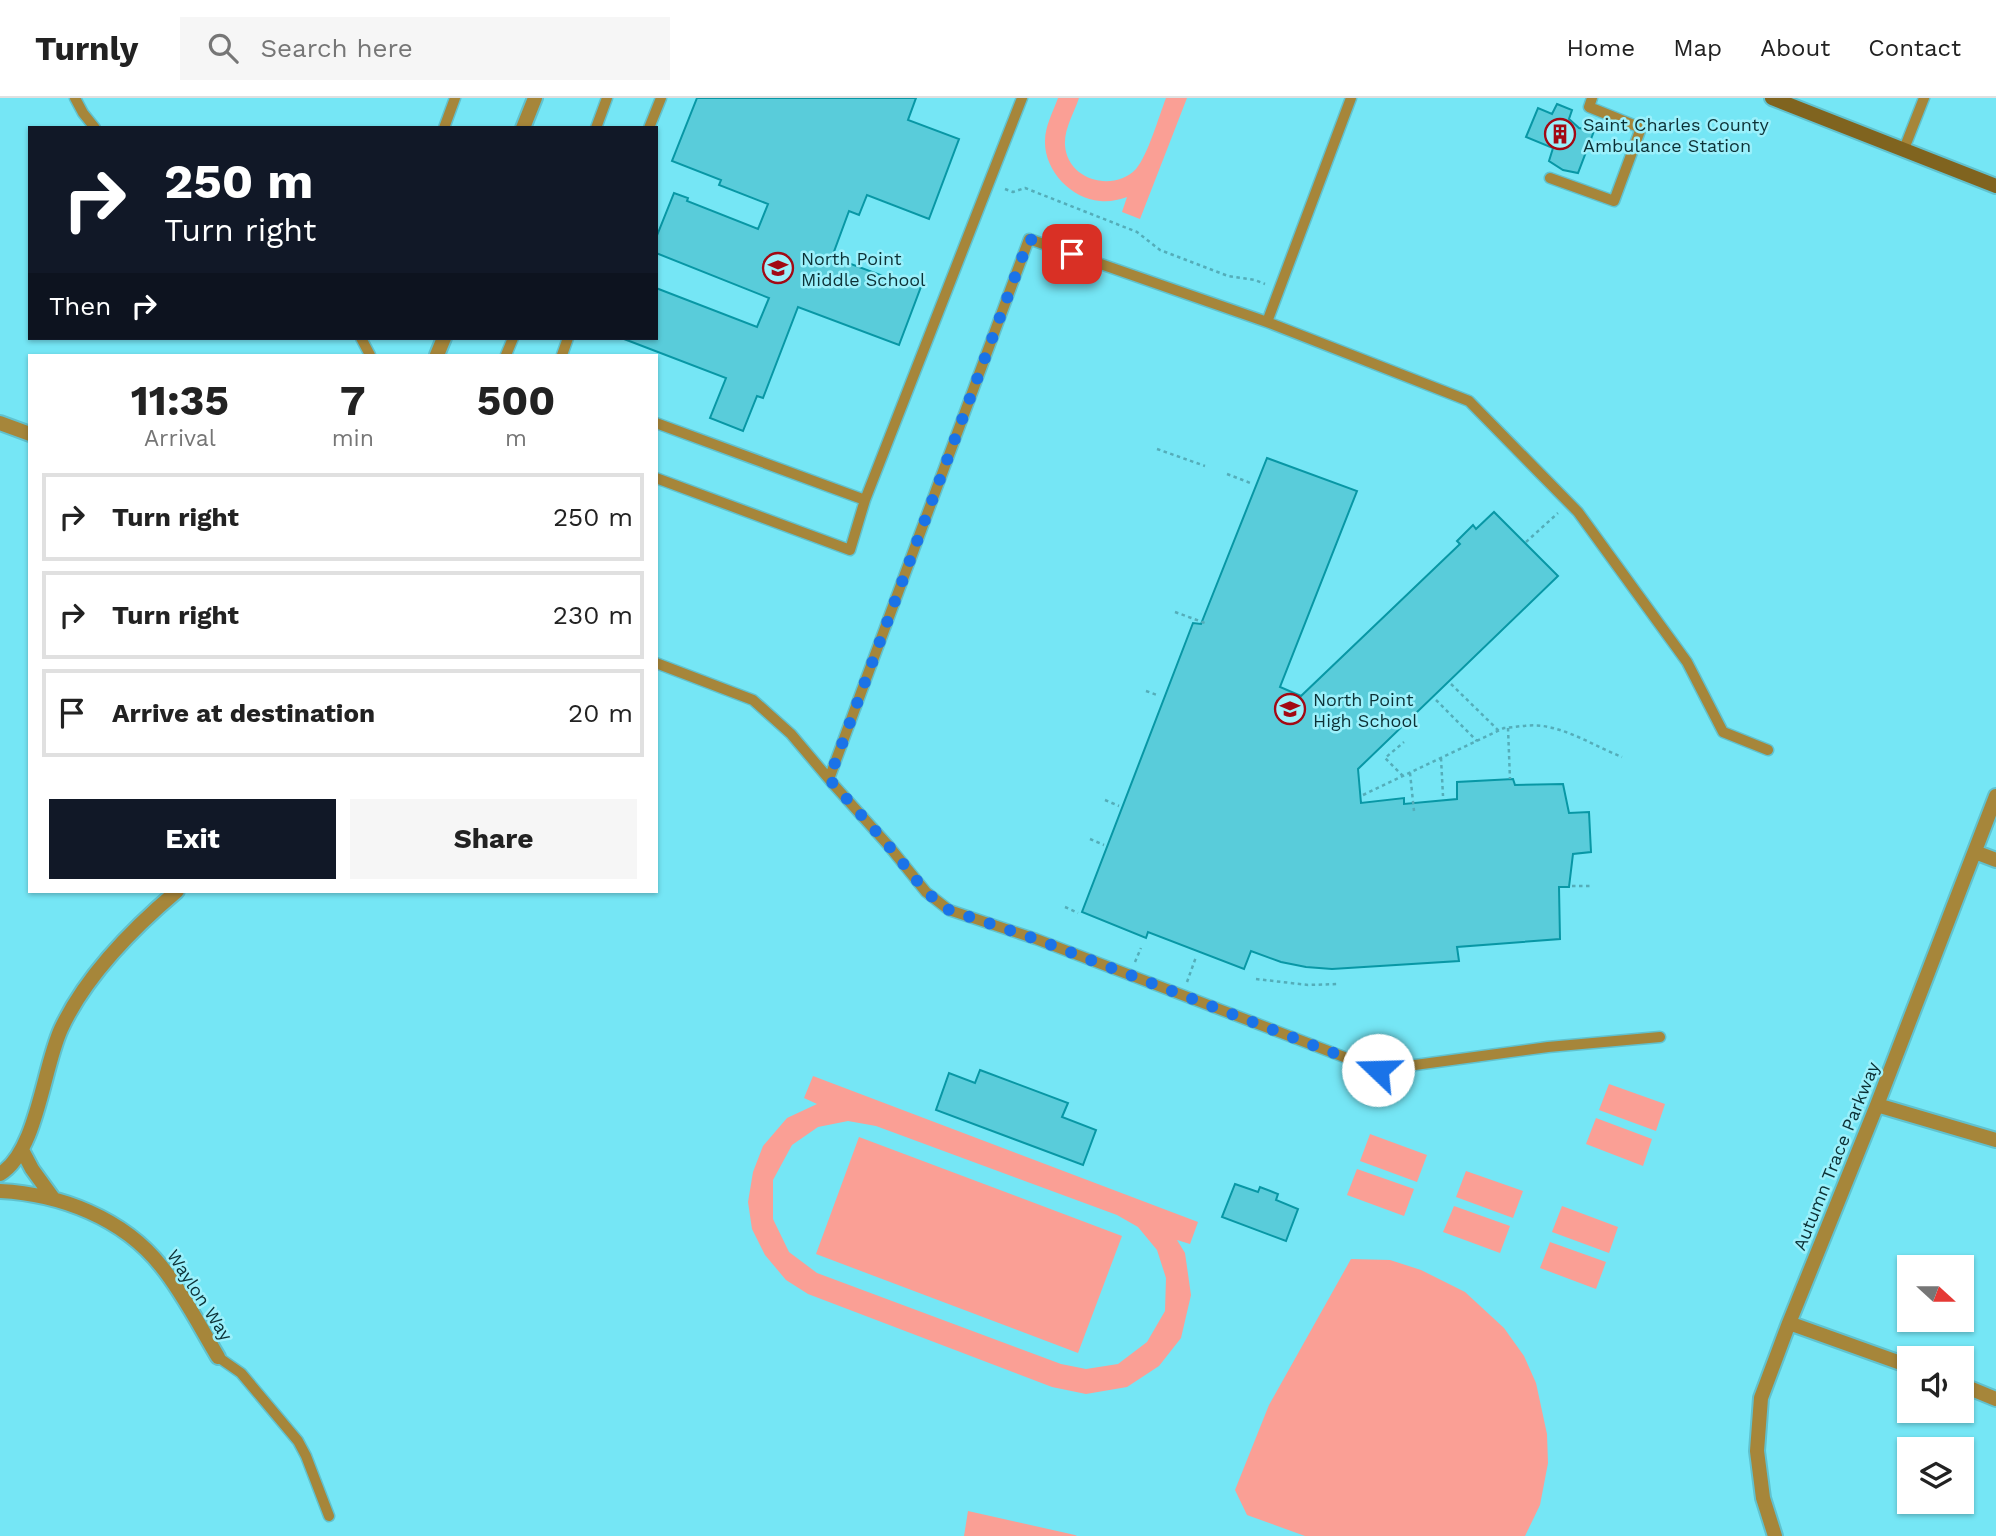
<!DOCTYPE html>
<style>
body{margin:0;font-family:"Work Sans",sans-serif;background:#f6f6f6;color:#222;height:100vh;display:flex;flex-direction:column;font-size:26px;white-space:nowrap}
*{box-sizing:border-box;margin:0}
p{font-size:23px;color:#767676}
.icon{flex:none;width:38px;height:38px;fill:none;stroke:currentColor;stroke-width:2;stroke-linecap:round;stroke-linejoin:round}
.map{position:relative;flex:1;overflow:hidden}
.sheet{position:absolute;left:28px;top:256px;width:630px;height:539px;display:flex;flex-direction:column;background:#fff;border-radius:0px;box-shadow:0 2px 5px #0004}
.sheet>*{flex:none}
.hud{position:absolute;left:28px;top:28px;width:630px;height:214px;border-radius:0px;box-shadow:0 2px 5px #0004;background:#111827;color:#fff;overflow:hidden}
.needle{width:46px;rotate:111deg}
.tools{position:absolute;left:1897px;top:1157px;display:grid;gap:14px}
.tools a{display:grid;place-items:center;width:77px;height:77px;border-radius:0px;background:#fff;box-shadow:0 2px 5px #0004;font-size:35px}
.pin{position:absolute;display:grid;place-items:center;width:60px;height:60px;color:#fff;margin:-30px;border-radius:14px;box-shadow:0 4px 10px #0006}
.me{position:absolute;width:77px;margin:-38px;rotate:291deg;stroke-linejoin:round;filter:drop-shadow(0 0 5px #0008)}
.turn{display:flex;align-items:center;gap:24px;height:147px;padding:0 21px;font-size:32px}
.turn .icon{width:91px;height:91px;stroke-width:2.5}
.turn b{display:block;font-size:49px;line-height:60px}
.then{display:flex;align-items:center;height:66px;padding:0 21px;background:#0003;gap:14px;font-size:26px}
.eta{display:flex;justify-content:space-evenly;align-items:center;height:119px;text-align:center}
.eta b{font-size:42px;font-weight:700;line-height:49px}
.button{display:flex;gap:14px;margin-top:auto;padding:14px 21px}
.button a{flex:1;height:80px;border-radius:0px;background:#111827;color:#fff;font-size:28px;font-weight:700;line-height:80px;text-align:center}
.button a+a{background:#f6f6f6;color:#222}
ul{padding:0;list-style:none}
li{display:flex;align-items:center;gap:21px;height:88px;margin:0 14px 10px;padding:0 7px;border:4px solid #e0e0e0;border-radius:0px}
li div{flex:1}
li b{display:block;font-size:26px}
li em{font-style:normal}
header{display:flex;align-items:center;gap:42px;box-sizing:border-box;height:98px;padding:0 35px;background:#fff;border-bottom:2px solid #e0e0e0}
header strong{font-size:33px}
nav{display:flex;gap:38px;margin-inline-start:auto;font-size:24px}
.search{width:490px;height:63px;background:#f6f6f6;display:flex;align-items:center;gap:18px;box-sizing:border-box;padding:0 24px;border-radius:0px;color:#767676;font-size:26px}
.map>svg:first-child{display:block}
</style>
<header>
<strong>Turnly</strong>
<div class="search"><svg class="icon" aria-label="search" viewBox="0 0 24 24"><circle cx="10" cy="10" r="6"/><path d="M15 15l6 6"/></svg>Search here</div>
<nav><a>Home</a><a>Map</a><a>About</a><a>Contact</a></nav>
</header>
<div class="map">
<svg width="1996" height="1438" viewBox="0 0 1996 1438">
<rect width="100%" height="100%" fill="#75e6f5"/>
<path fill="#fa9f95" fill-rule="evenodd" d="M1058,0H1079C1074,15 1064,31 1065,47C1067,82 1113,95 1136,71C1148,57 1159,18 1166,0H1187L1140,121L1122,114L1127,99C1118,102 1110,104 1100,103C1071,101 1044,72 1045,43C1045,28 1053,14 1058,0Z
M813,978L1198,1124L1190,1146L1177,1142L1185,1155L1191,1197L1181,1240L1159,1268L1127,1289L1086,1296L1052,1289L808,1196L786,1182L765,1157L752,1131L748,1104L753,1074L763,1048L787,1020L817,1006L804,1000ZM848,1023L876,1028L1117,1117L1138,1129L1157,1152L1166,1180L1165,1213L1147,1244L1118,1266L1086,1271L1061,1266L817,1175L789,1154L773,1121V1082L792,1047L818,1029Z
M1609,986L1665,1006L1656,1033L1599,1012Z
M1596,1020L1652,1041L1643,1068L1586,1046Z
M1370,1036L1427,1057L1417,1084L1360,1063Z
M859,1039L1122,1138L1078,1255L816,1156Z
M1357,1071L1414,1091L1404,1118L1347,1097Z
M1466,1073L1523,1093L1513,1120L1456,1099Z
M1454,1108L1510,1128L1500,1155L1443,1134Z
M1562,1108L1618,1129L1609,1155L1552,1134Z
M1550,1144L1606,1164L1596,1191L1540,1170Z
M1351,1161L1390,1162L1421,1172L1465,1194L1504,1230L1524,1258L1536,1285L1547,1336L1548,1365L1540,1407L1525,1438H1305L1247,1417L1235,1392L1269,1307Z
M968,1413L1075,1437L1077,1438H964Z"/>
<path fill="#59ccda" stroke="#0897a5" stroke-width="2" d="M697,0H916L908,22L959,41L929,121L867,97L859,117L849,113L832,159L907,187L909,181L922,186L899,247L798,209L763,300L757,298L743,333L710,320L726,280L624,241L656,240V190L757,229L769,200L656,155V140L674,95L688,100L687,103L758,131L768,106L719,87L721,82L672,63Z
M1557,6L1572,12L1569,21L1579,30L1594,33L1578,75L1563,72L1549,63L1553,50L1526,39L1538,10L1552,16Z
M1267,360L1357,393L1280,589L1301,598L1460,446L1457,443L1473,427L1476,431L1494,414L1558,478L1358,671L1361,705L1404,700V706L1457,701V684L1513,681L1515,687L1563,686L1569,715L1589,714L1591,754L1573,756L1569,789H1559L1560,841L1457,849L1459,863L1332,871L1306,869L1281,864L1251,853L1244,871L1148,834L1146,840L1082,814L1193,525L1201,526Z
M980,972L1068,1005L1062,1019L1096,1032L1083,1067L936,1012L949,975L975,985Z
M1235,1086L1258,1094L1260,1089L1278,1096L1276,1102L1298,1111L1286,1143L1222,1119Z"/>
<g fill="none" stroke-linecap="round" stroke-linejoin="round">
<g stroke="#60c2cf" stroke-width="13">
<path id="lane" d="M75,0L83,15L95,30
M1351,0L1267,224L1469,303L1578,414L1687,564L1723,634L1768,652
M444,30L455,0
M596,30L607,0
M649,30L661,0
M1904,51L1924,0
M1550,80L1614,103L1641,30L1589,9L1592,0
M361,240L370,257
M506,257L513,240
M562,257L568,240
M656,325L865,402
M656,380L850,452L865,402L1022,0
M656,565L753,602L791,636L834,687L888,747L926,794L949,812L1036,841L1378,972L1548,949L1660,939
M829,681L1029,141L1267,224
M218,1259L241,1275L298,1343L306,1358L329,1418"/>
</g>
<g stroke="#60c2cf" stroke-width="18">
<path id="street" d="M523,30L535,0
M437,257L444,240
M0,325L30,336
M1975,754L1996,762
M1877,1007L1996,1042
M22,1052L32,1071L53,1100
M0,1076C37,1054 43,970 61,931C86,877 132,831 177,793
M0,1093C60,1096 123,1120 161,1168C183,1195 200,1229 218,1259
M1789,1225L1909,1268
M1962,1287L1996,1301
M1775,1438L1763,1400L1757,1353L1761,1300L1789,1225L1877,1007L1996,698"/>
</g>
<g stroke="#60c2cf" stroke-width="18">
<path id="secondary" d="M1772,0L1996,88"/>
</g>
<path stroke="#54adb9" stroke-width="2.5" stroke-dasharray="3.5 3.5" stroke-linecap="butt" d="M1005,91L1013,94L1025,90L1137,134L1160,152L1228,178L1255,182L1265,186
M1157,351L1205,368
M1227,376L1253,386
M1526,444L1558,415
M1175,514L1205,525
M1451,586L1499,633
M1146,593L1157,597
M1436,602L1477,643
M1508,630L1510,681
M1441,660L1443,698
M1410,675L1414,713
M1403,678L1385,660L1404,644
M1363,697L1504,630C1517,629 1530,626 1543,628C1570,632 1597,649 1622,659
M1105,702L1119,708
M1090,741L1104,747
M1572,788H1592
M1065,809L1078,815
M1135,864L1141,850
M1256,881L1308,887L1337,886
M1187,884L1196,859"/>
<use href="#lane" stroke="#a6863a" stroke-width="10"/>
<use href="#street" stroke="#a6863a" stroke-width="14"/>
<use href="#secondary" stroke="#80641f" stroke-width="14"/>
</g>
<g fill="none" stroke-linecap="round" stroke-linejoin="round">
<path stroke="#1a73e8" stroke-width="12" stroke-dasharray="0 21.6" d="M1072,156L1029,141L829,681L888,747L926,794L949,812L1036,841L1378,972"/>
</g>
<defs>
<g id="building-ring" transform="scale(1.575)"><circle r="9.5" fill="#9bf0fb" stroke="#a30914" stroke-width="1.5"/><path d="M-4-6H4V6H1V3H-1V6H-4ZM-2.5-4.3h1.7v1.8h-1.7ZM.8-4.3h1.7v1.8H.8ZM-2.5-1h1.7V.8h-1.7ZM.8-1h1.7V.8H.8Z" fill="#a30914"/></g>
<g id="school-ring" transform="scale(1.575)"><circle r="9.5" fill="#9bf0fb" stroke="#a30914" stroke-width="1.5"/><path d="M0-5L7-2L0 1L-7-2ZM-4 1L0 2.5L4 1V4Q0 6-4 4Z" fill="#a30914"/></g>
</defs>
<g fill-rule="evenodd">
<use href="#building-ring" x="1560" y="36"/>
<use href="#school-ring" x="778" y="170"/>
<use href="#school-ring" x="1290" y="611"/>
</g>
<g text-anchor="middle" dominant-baseline="central" stroke-width="5" stroke-linejoin="round" paint-order="stroke">
<g font-size="18" fill="#0c3136" stroke="#9bf0fb" text-anchor="start">
<text x="1583" y="26">Saint Charles County<tspan x="1583" dy="21">Ambulance Station</tspan></text>
<text x="801" y="160">North Point<tspan x="801" dy="21">Middle School</tspan></text>
<text x="1313" y="601">North Point<tspan x="1313" dy="21">High School</tspan></text>
</g>
<g font-size="18" fill="#0c3136" stroke="#9bf0fb">
<text transform="translate(1836 1058) rotate(-68)">Autumn Trace Parkway</text>
<text transform="translate(200 1197) rotate(57)">Waylon Way</text>
</g>
</g>
</svg>
<div class="tools">
<a><svg class="needle" viewBox="-14 -14 28 28"><path d="M0-13l5 13h-10z" fill="#e53935"/><path d="M0 13l5-13h-10z" fill="#767676"/></svg></a>
<a><svg class="icon" aria-label="sound" viewBox="0 0 24 24"><path d="M4 9h4l5-4v14l-5-4H4zM17 9q2 3 0 6"/></svg></a>
<a><svg class="icon" aria-label="layers" viewBox="0 0 24 24"><path d="M12 4l9 5-9 5-9-5zM3 14l9 5 9-5"/></svg></a>
</div>
<div class="pin" style="left:1072px;top:156px;background:#d93025"><svg class="icon" aria-label="arrive" viewBox="0 0 24 24"><path d="M6 21V4h12l-3 4 3 4H6"/></svg></div>
<svg class="me" style="left:1378px;top:972px" viewBox="-20 -20 40 40"><circle r="19" fill="#fff"/><path d="M0-13L10 11 0 6-10 11z" fill="#1a73e8"/></svg>
<div class="hud">
<div class="turn"><svg class="icon" aria-label="right" viewBox="0 0 24 24"><path d="M7 20v-9h11M14 6l5 5-5 5"/></svg><div><b>250 m</b>Turn right</div></div>
<div class="then">Then<svg class="icon" aria-label="right" viewBox="0 0 24 24"><path d="M7 20v-9h11M14 6l5 5-5 5"/></svg></div>
</div>
<section class="sheet">
<div class="eta">
<div><b>11:35</b><p>Arrival</p></div>
<div><b>7</b><p>min</p></div>
<div><b>500</b><p>m</p></div>
</div>
<ul>
<li><svg class="icon" aria-label="right" viewBox="0 0 24 24"><path d="M7 20v-9h11M14 6l5 5-5 5"/></svg><div><b>Turn right</b></div><em>250 m</em></li>
<li><svg class="icon" aria-label="right" viewBox="0 0 24 24"><path d="M7 20v-9h11M14 6l5 5-5 5"/></svg><div><b>Turn right</b></div><em>230 m</em></li>
<li><svg class="icon" aria-label="arrive" viewBox="0 0 24 24"><path d="M6 21V4h12l-3 4 3 4H6"/></svg><div><b>Arrive at destination</b></div><em>20 m</em></li>
</ul>
<div class="button"><a>Exit</a><a>Share</a></div>
</section>
</div>
